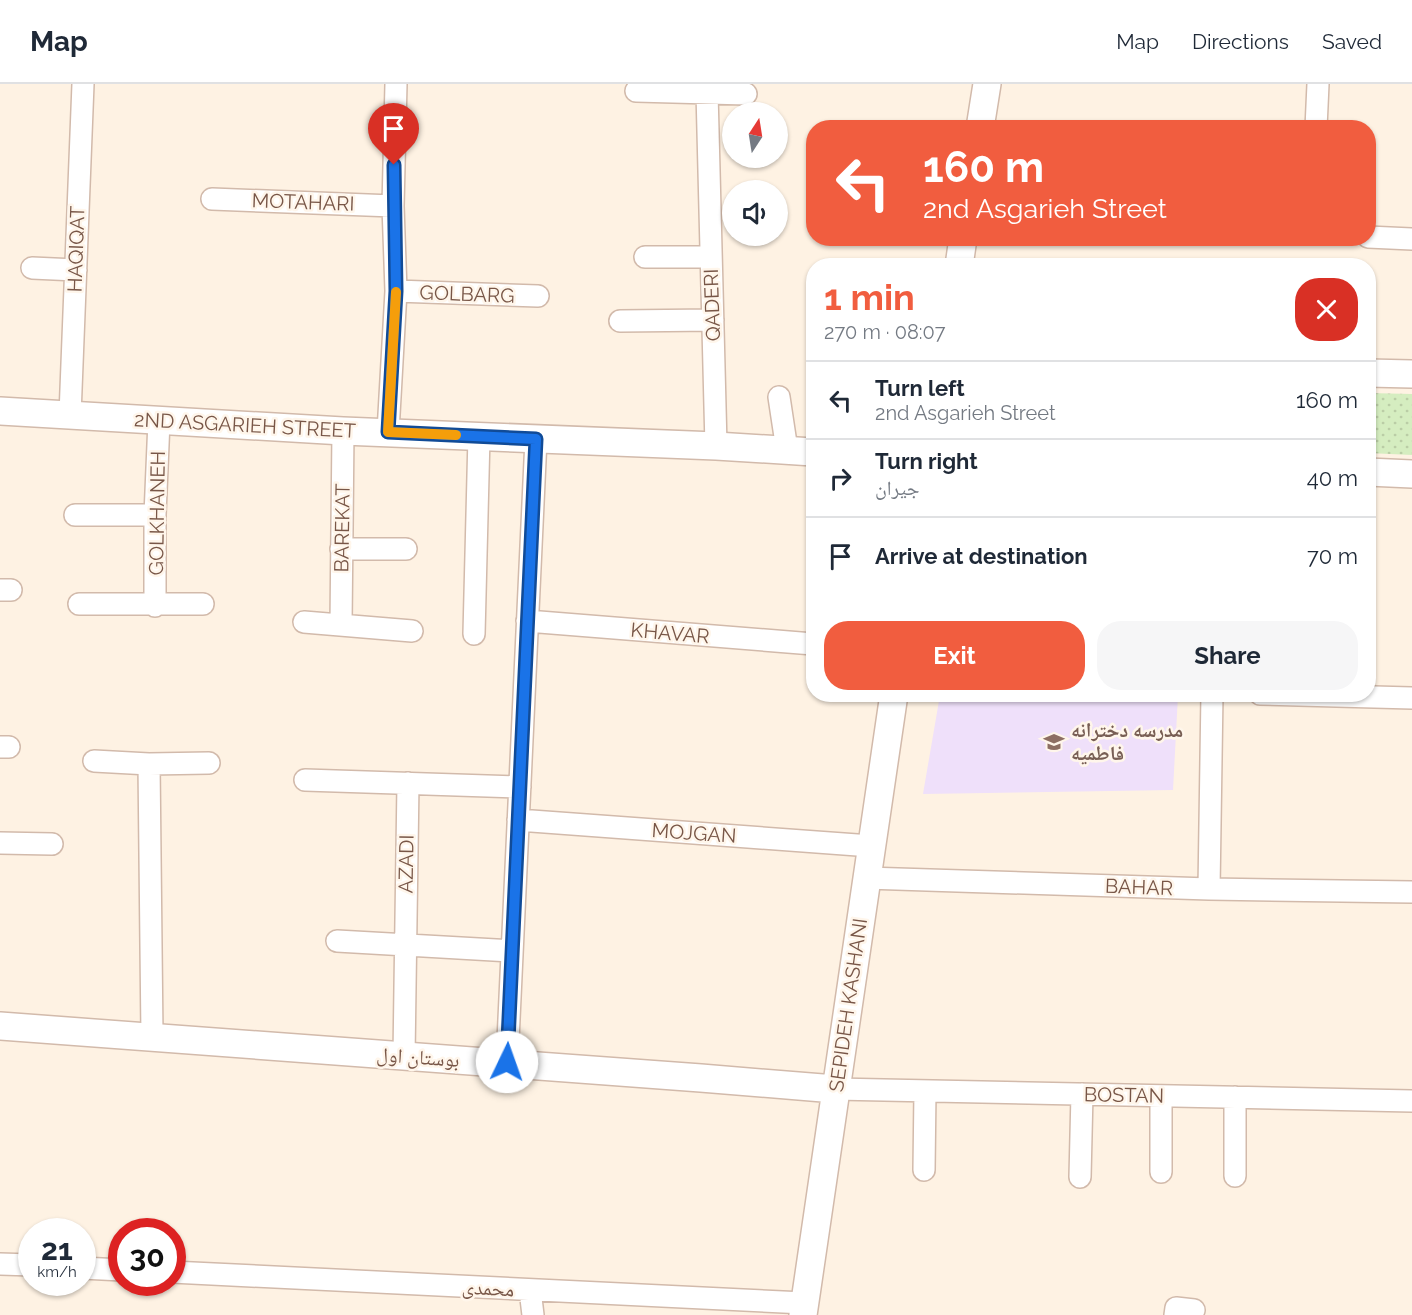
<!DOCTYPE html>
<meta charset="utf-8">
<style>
body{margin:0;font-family:Raleway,"Noto Naskh Arabic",sans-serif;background:#f6f6f7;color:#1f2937;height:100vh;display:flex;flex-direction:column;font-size:22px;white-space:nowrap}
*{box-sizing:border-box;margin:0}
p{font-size:20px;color:#747a83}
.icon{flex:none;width:33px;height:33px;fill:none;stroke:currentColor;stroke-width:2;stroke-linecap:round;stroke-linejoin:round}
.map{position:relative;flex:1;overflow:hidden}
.sheet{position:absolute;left:806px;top:174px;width:570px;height:444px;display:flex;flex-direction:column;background:#fff;border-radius:24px;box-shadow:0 2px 4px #0004}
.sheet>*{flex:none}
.top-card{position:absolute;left:806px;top:36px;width:570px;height:126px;border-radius:24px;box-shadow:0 2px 4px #0004;background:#f15d3f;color:#fff;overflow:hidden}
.needle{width:39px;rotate:12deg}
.tools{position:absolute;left:722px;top:18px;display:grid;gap:12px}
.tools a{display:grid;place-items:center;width:66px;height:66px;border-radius:50%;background:#fff;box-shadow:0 2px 4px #0004;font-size:30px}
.speed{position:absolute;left:18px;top:1134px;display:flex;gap:12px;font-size:30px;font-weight:700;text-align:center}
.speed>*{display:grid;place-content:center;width:78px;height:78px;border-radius:50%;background:#fff;box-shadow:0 2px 4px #0004;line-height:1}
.speed small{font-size:15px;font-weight:400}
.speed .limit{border:9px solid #d22;background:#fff;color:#111}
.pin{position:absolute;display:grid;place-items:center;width:51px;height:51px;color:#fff;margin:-62px -26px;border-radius:50% 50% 50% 0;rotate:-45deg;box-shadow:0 0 6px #0007}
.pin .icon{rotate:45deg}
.me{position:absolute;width:66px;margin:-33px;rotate:3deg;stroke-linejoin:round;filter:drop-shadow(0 0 4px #0008)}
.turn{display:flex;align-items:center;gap:21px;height:126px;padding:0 18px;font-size:27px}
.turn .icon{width:78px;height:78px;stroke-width:2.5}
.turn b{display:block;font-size:42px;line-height:51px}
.round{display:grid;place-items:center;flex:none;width:63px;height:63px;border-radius:24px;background:#f6f6f7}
.overview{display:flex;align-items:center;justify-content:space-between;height:102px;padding:0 18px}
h1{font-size:36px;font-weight:700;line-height:45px;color:#f15d3f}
.button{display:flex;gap:12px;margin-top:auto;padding:12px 18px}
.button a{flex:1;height:69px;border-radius:24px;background:#f15d3f;color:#fff;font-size:24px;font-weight:700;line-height:69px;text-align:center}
.button a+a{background:#f6f6f7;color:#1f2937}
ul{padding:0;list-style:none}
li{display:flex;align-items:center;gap:18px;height:78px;padding:0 18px;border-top:2px solid #e0e1e3}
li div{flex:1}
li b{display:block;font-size:22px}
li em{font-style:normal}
header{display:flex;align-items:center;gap:36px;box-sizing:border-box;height:84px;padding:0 30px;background:#fff;border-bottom:2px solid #e0e1e3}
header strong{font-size:28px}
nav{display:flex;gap:33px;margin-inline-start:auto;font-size:21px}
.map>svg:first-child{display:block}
</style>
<header>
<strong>Map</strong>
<nav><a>Map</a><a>Directions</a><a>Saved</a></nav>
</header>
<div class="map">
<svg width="1412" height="1231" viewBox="0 0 1412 1231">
<defs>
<pattern id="park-dots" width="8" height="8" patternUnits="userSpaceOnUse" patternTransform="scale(1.5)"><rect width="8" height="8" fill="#d5edc0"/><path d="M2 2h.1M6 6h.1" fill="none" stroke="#bacda6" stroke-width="1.8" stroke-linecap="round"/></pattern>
</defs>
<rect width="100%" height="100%" fill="#fef2e3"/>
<path fill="#efe0fa" d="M940,611H1178L1173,706L923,710Z"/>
<path fill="url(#park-dots)" d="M1368,309L1412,310V371L1368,369Z"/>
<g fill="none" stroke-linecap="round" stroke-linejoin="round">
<g stroke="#d2baab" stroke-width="24">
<path id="minor" d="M636,7L746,10
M707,8L716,362
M1316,44L1318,0
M212,115L393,122
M1368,153L1412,155
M645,173H711
M32,184L76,186
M396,207L538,212
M620,237L713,236
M779,313L787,366
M70,331L83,0
M388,348L396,207L393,122L396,0
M75,431H155
M341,465H406
M0,506H11
M79,520H203
M155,522V431L159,337
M527,537L813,560
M304,538L412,547
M341,541L343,347
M474,550L479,352
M1260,610L1412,614
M0,663H9
M94,677L149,680L209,679
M149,680L152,952
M305,696L520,703
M518,736L871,762
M0,759L52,760
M866,794L1209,805L1412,808
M1209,805L1212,610
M337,857L512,867
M404,972L408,699
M507,978L536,355
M835,1005L1412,1017
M1235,1013V1092
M924,1086L925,1007
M1161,1088V1012
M1080,1093L1082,1010
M0,1180L32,1181
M82,1184L122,1186
M172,1188L804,1219
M530,1206L533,1231
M1175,1231L1176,1224L1194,1226"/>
</g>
<g stroke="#d2baab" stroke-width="30">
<path id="tertiary" d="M980,44L987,0
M959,182L963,154
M1368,289L1412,290
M0,327L343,347L716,362L813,368
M1368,388L1412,390
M0,942C279,961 557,982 835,1005
M803,1231L894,610"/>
</g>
<use href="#minor" stroke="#fff" stroke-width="21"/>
<use href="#tertiary" stroke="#fff" stroke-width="27"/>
</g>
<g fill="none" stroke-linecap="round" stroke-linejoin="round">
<g stroke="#114b97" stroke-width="15">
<path id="route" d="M394,81L396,207L388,348L536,355L507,978"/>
</g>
<use href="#route" stroke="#1a73e8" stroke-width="10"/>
<path stroke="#f59e0b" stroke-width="10" d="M396,208L388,348L456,351"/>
</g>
<defs>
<g id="school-bare" transform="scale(1.62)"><path d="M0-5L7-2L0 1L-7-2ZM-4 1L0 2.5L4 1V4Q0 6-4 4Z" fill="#8d6e63" stroke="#fff6eb" stroke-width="2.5" paint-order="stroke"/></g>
</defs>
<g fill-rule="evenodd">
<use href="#school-bare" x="1054" y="658"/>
</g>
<g text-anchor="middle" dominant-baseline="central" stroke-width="5" stroke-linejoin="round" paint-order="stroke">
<g font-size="20" fill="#785647" stroke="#fff6eb">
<text transform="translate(303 118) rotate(2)">MOTAHARI</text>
<text transform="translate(76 165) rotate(-88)">HAQIQAT</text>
<text transform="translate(467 210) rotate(2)">GOLBARG</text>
<text transform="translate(712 221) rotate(-92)">QADERI</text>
<text transform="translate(245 341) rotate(3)">2ND ASGARIEH STREET</text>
<text transform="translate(157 429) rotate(-89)">GOLKHANEH</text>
<text transform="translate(342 444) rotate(-89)">BAREKAT</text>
<text transform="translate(670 549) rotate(5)">KHAVAR</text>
<text transform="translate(694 749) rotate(4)">MOJGAN</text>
<text transform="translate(406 780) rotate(-89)">AZADI</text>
<text transform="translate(1139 803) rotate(2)">BAHAR</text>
<text transform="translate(848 921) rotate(-82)">SEPIDEH KASHANI</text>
<text transform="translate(418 973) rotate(4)">بوستان اول</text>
<text transform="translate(1124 1011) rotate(1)">BOSTAN</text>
<text transform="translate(488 1204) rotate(3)">محمدی</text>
</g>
<g font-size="20" font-weight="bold" fill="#785e54" stroke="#fff6eb" text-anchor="start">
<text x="1071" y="646">مدرسه دخترانه<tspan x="1071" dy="23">فاطمیه</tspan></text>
</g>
</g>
</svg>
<div class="tools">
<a><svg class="needle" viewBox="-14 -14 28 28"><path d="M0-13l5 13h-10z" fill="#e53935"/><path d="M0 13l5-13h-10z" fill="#747a83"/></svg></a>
<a><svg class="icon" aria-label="sound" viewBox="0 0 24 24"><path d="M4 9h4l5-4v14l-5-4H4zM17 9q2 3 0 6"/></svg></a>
</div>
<div class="speed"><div>21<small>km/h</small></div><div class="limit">30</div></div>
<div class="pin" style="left:394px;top:81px;background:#d93025"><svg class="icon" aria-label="arrive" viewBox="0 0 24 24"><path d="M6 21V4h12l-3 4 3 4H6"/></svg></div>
<svg class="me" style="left:507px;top:978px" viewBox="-20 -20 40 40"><circle r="19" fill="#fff"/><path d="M0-13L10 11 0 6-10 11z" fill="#1a73e8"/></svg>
<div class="top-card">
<div class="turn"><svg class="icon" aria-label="left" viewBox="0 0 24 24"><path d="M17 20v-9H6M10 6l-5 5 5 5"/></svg><div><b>160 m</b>2nd Asgarieh Street</div></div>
</div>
<section class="sheet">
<div class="overview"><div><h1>1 min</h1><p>270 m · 08:07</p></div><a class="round" style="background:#d93025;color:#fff"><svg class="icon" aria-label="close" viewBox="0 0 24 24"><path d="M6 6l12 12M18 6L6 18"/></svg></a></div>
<ul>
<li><svg class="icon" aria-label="left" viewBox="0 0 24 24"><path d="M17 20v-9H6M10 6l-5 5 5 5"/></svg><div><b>Turn left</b><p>2nd Asgarieh Street</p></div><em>160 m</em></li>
<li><svg class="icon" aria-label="right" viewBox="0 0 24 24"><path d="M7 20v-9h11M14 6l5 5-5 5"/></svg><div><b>Turn right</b><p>جیران</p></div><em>40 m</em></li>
<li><svg class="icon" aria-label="arrive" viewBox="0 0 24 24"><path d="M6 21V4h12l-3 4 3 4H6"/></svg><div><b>Arrive at destination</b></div><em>70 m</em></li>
</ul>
<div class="button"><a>Exit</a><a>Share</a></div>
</section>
</div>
